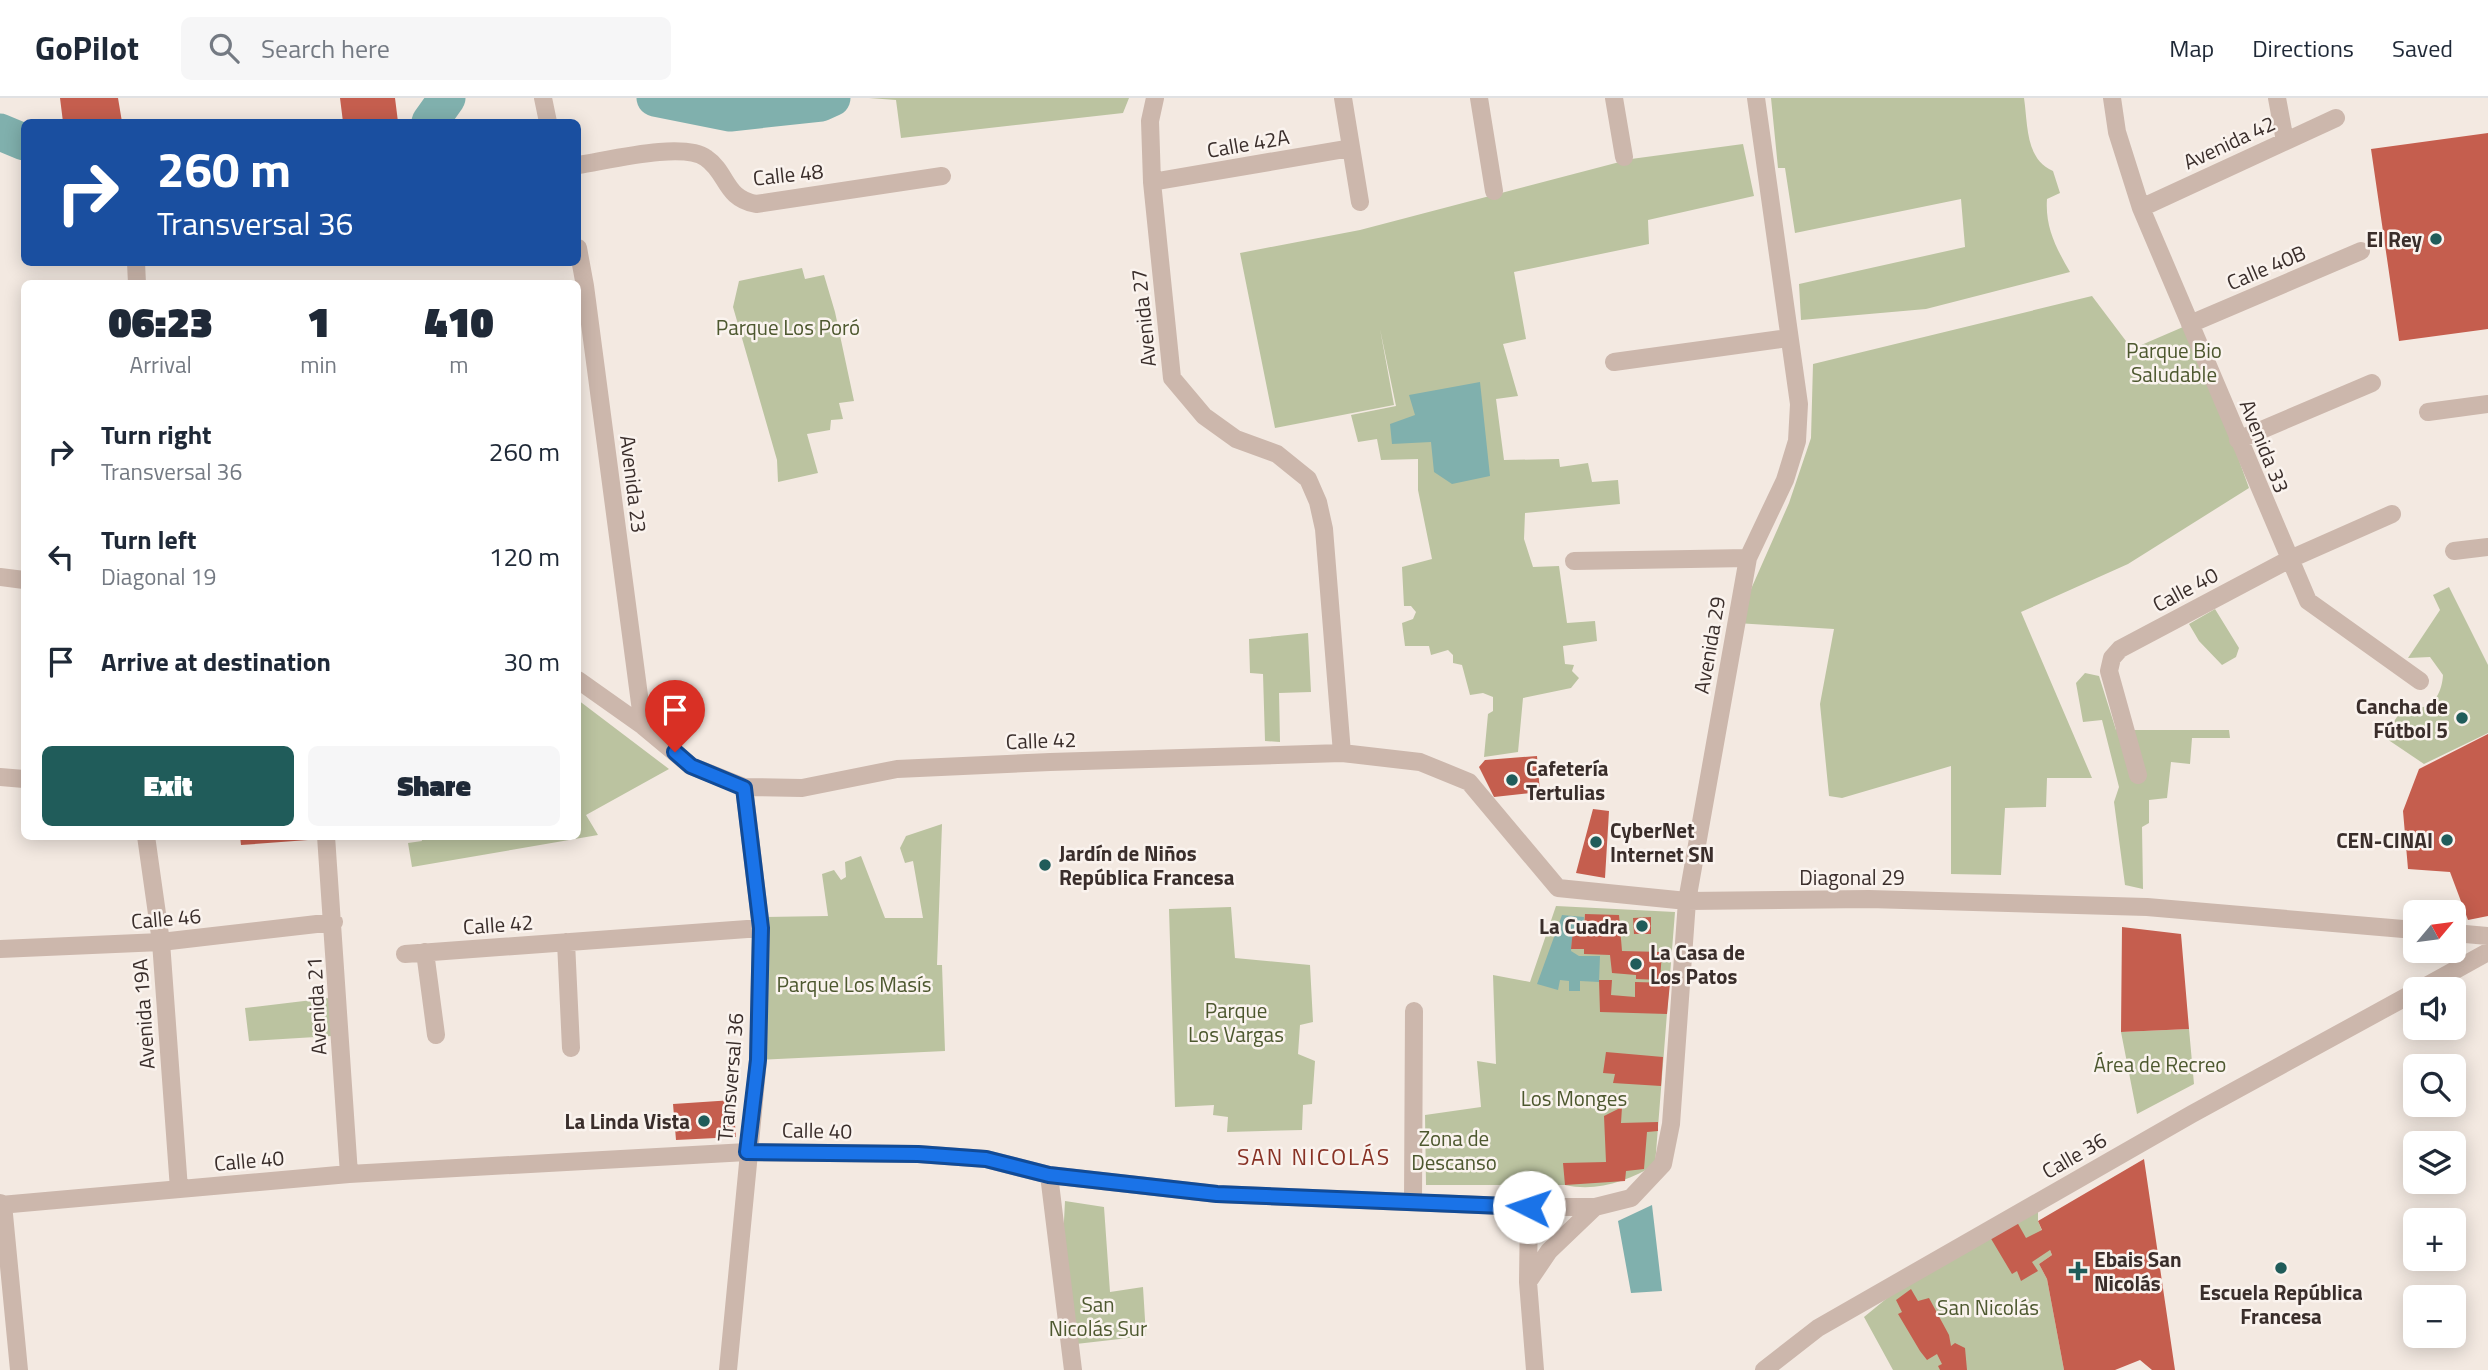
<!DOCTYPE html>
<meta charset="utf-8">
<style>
body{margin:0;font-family:"Titillium Web",sans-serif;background:#f6f6f7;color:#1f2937;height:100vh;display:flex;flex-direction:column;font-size:26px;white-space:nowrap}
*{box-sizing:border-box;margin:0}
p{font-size:23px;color:#747a83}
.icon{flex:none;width:38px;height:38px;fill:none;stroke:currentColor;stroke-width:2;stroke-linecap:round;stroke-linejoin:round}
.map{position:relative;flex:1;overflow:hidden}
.side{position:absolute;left:21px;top:182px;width:560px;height:560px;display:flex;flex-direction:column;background:#fff;border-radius:10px;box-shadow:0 4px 18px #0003}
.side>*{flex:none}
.guide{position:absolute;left:21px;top:21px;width:560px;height:147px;border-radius:10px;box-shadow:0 4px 18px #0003;background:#1a4fa0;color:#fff;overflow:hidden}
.needle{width:46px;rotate:61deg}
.tools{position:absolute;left:2403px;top:802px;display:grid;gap:14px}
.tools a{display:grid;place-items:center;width:63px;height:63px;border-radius:10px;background:#fff;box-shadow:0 4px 18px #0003;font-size:35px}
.pin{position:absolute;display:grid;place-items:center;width:60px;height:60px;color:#fff;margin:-72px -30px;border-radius:50% 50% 50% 0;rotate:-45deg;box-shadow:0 0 7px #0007}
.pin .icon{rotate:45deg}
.me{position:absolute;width:77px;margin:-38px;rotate:274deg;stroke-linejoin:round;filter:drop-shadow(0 0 5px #0008)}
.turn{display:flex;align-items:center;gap:24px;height:147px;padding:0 21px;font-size:32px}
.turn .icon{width:91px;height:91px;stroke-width:2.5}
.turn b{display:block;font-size:49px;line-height:60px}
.eta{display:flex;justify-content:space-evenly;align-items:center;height:119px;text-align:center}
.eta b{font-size:42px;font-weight:800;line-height:49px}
.primary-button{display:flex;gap:14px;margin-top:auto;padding:14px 21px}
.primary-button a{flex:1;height:80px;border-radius:10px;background:#205c5a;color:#fff;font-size:28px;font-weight:800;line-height:80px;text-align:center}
.primary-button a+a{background:#f6f6f7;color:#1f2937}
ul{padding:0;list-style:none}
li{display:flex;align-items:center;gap:21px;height:105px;padding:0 21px}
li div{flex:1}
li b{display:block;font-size:26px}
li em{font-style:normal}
header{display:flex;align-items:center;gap:42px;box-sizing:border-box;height:98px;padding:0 35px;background:#fff;border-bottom:2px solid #e0e1e3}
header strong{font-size:33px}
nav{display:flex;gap:38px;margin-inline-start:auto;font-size:24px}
.search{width:490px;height:63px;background:#f6f6f7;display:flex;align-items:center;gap:18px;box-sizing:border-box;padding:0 24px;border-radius:10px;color:#747a83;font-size:26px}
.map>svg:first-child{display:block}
</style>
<header>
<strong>GoPilot</strong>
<div class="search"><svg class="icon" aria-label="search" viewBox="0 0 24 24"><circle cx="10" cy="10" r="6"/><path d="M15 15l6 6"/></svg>Search here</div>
<nav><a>Map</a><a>Directions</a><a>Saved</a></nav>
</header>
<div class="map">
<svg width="2488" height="1272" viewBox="0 0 2488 1272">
<rect width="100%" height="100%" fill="#f3e9e1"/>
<path fill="#bbc3a0" d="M869,0H1129L1123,15L901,40L896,2Z
M1771,0H2024C2028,26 2025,61 2053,73L2060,95L2047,101C2045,129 2056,150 2070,174L1926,211L1801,222L1799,186L1965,149L1961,101L1795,135L1785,70H1778Z
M1743,46L1754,98L1648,122L1649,146L1514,174L1526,241L1503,246L1518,298L1496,301L1504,362L1559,361L1560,369L1588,365L1592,384L1618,382L1620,406L1525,415L1524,441L1533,469L1559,468L1567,525L1595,523L1597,543L1563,548L1565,566L1574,567L1572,573L1579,580L1571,590L1523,600L1518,654L1484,659L1488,616L1493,613V599L1483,595L1470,597L1462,567L1453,565V557L1448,552L1431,557L1429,548H1405L1402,525L1413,521L1416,514L1411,508H1404L1402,469L1432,461L1418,392V361L1381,362L1377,341L1358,344L1351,317L1396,308L1380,231L1394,307L1275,330L1240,155L1360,132L1631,61Z
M802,170L805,181L824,177L835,214L854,303L839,305L843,321L831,322L830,332L807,336L818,375L778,384L777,362L733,209L739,183Z
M2092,198L2132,251L2190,226L2249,390L2128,466L2021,514L2092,680H2047L2046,709L2005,710L2001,777L1951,776V668L1842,700L1829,698L1820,606L1834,531L1736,525L1789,405L1811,340L1813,266Z
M2449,489L2488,567V635L2424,666L2384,639L2406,605C2428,619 2442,598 2443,577L2430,559L2408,560L2440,512L2433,497Z
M2215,511L2239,550L2236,559L2222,567L2199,543L2189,526Z
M1308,535L1311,594L1279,595L1280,644L1265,643L1263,576L1250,575L1249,541Z
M2085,575L2099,578L2116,632H2229L2230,640H2192L2190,666L2171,664L2167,700L2149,702V725L2142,729L2143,791L2125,787L2114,704L2119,689L2102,622L2083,624L2076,585Z
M578,602L669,671L586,717L598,737L412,769L408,745L422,743L421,739L578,738Z
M942,726L937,867H942L945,953L758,962L765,819L828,818L822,776L834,772L841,782L846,779L845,764L861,758L885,820H923L913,763L905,765L900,750L906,738Z
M1556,808L1675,814L1655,1067C1628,1083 1597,1094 1565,1087H1426L1425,1017L1481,1009L1477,963L1496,966L1493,877L1530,884Z
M1231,809L1235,860L1310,867L1313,924L1300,927L1298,956L1315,963L1312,1006L1303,1007L1302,1032L1227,1034L1228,1019L1213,1017L1214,1007L1175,1009L1169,811Z
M329,900L332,938L249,943L245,910Z
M2189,931L2194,986L2137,1016L2121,934Z
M1065,1103L1104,1109L1110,1194L1143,1189L1146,1238L1076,1246L1063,1142Z
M2038,1112V1123L2052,1157L2039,1166L2047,1181L2064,1272H1893L1864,1219L1925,1169Z"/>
<path fill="#80b0ad" d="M1480,284L1490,378L1452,386L1434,374L1431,344L1392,346L1390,326L1415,317L1409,297Z
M1562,817L1584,819L1583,830L1573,832L1571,853L1579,858H1600L1599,884L1580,883V893H1569V883L1560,882L1558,892L1537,886Z
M1652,1107L1662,1193L1631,1195L1618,1123Z"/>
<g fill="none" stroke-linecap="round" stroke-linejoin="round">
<path stroke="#80b0ad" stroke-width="37" d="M655,0L730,15L821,5L832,0
M430,24L447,0
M0,34L24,44"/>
</g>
<path fill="#c55e4e" d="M60,0H118L122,24H63Z
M340,0H395L398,24H343Z
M2488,35V231L2399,243L2371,51Z
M2488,636V818L2468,822L2450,774L2408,771L2403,713L2419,671Z
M1537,658L1540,694L1494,699L1479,669L1485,662Z
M1593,711L1609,713L1605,780L1576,775Z
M240,738H308V742L241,747Z
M1585,816L1619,817L1622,853L1662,854L1660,882L1636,881V877L1612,875L1610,857L1584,856V851H1571L1573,832L1584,831Z
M1651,819V836H1634L1633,820Z
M2122,829L2181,836L2189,931L2121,934Z
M1599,882H1612L1611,897L1635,899V884L1670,885L1667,916L1600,914Z
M1606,954L1663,959L1661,988L1613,985L1615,976L1603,975Z
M733,1002L736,1039L676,1042L673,1006Z
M1622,1009L1621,1025L1658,1024V1033L1647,1034L1644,1071L1626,1073L1625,1083L1565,1087L1563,1065L1606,1064L1604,1018Z
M2144,1061L2175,1272H2152L2140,1262L2115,1272H2064L2047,1181L2039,1166L2052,1157L2050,1152L2032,1164L2038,1173L2021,1183L2017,1173L2012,1176L1990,1139L2017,1124L2026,1140L2042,1132L2038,1123Z
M1911,1191L1918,1203L1929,1200L1949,1237L1951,1248L1955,1245L1965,1250L1967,1272H1940L1938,1268L1942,1266L1937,1256L1927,1262L1920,1253L1898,1216L1902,1214L1896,1202Z"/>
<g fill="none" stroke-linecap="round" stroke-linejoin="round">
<path stroke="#ccb7ac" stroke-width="18" d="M543,0L548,24
M1155,0L1150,23L1152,84L1172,280L1204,318L1236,341L1277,356L1308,381L1318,404L1324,431L1342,655
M1343,0L1360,104
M1479,0L1494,93
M1614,0L1624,59
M2112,0L2117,34L2141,110L2308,503L2420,583
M2277,0L2285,43
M578,67C606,63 683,43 706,60C728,75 724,100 756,106L942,78
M1152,84L1351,50
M2141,110L2336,20
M578,150L585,188L643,628
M136,164L137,186
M2190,226L2361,153
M1614,264L1788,240
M2428,314L2488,306
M2238,342L2372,285
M2454,453L2488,449
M1574,463L1748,460
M0,479L24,482
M578,582L643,628L691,668L744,689L802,690L897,671L1050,664L1342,655L1420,664L1469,684L1558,790L1687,803L1869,801L2147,809L2415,832
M2138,677L2109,573L2112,560L2120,551L2288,462L2392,416
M0,679L24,681
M146,738L161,844L179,1091
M326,738L349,1076
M2454,835L2488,838
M566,844L571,950
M0,851L161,844L334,824
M425,854L436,937
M405,856L761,830
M2421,891L2488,854
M1049,1077L1073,1272
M1413,1104L1414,913
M0,1105L3,1106L19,1272
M0,1107L349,1076L747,1054L918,1056L986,1061L1049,1077L1217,1096L1529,1109H1595L1631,1100L1663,1066L1671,1026L1687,803L1748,460L1785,382L1797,343L1799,306L1756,0
M1529,1109L1528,1184L1535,1272
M1528,1184L1549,1153L1595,1109
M728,1272L758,962L761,830L744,689
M1764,1272L1818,1230L2192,1016L2415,894"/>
</g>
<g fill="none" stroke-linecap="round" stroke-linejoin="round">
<g stroke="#114b97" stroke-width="18">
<path id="route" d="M675,654L691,668L744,690L761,830L758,962L747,1054L918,1056L986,1061L1049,1077L1217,1096L1529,1109"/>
</g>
<use href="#route" stroke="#1a73e8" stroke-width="12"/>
</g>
<g fill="#205c5a" stroke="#faf3ee" stroke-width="2.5">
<circle cx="2436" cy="141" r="7"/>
<circle cx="2462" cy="620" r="7"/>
<circle cx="1512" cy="682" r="7"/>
<circle cx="2447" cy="742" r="7"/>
<circle cx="1596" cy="744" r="7"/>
<circle cx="1045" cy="767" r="7"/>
<circle cx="1642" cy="828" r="7"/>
<circle cx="1636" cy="866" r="7"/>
<circle cx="704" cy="1023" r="7"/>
<circle cx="2281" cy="1170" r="7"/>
<path d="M2074.5 1162.5h7v7h7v7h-7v7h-7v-7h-7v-7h7z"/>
</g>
<g text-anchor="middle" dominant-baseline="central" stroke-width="5" stroke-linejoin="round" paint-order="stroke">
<g font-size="21" fill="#3a2e2b" stroke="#faf3ee">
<text transform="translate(2229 44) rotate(-25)">Avenida 42</text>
<text transform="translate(1248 45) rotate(-10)">Calle 42A</text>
<text transform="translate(788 76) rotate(-6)">Calle 48</text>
<text transform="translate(2266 169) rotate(-23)">Calle 40B</text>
<text transform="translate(1143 220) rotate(-96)">Avenida 27</text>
<text transform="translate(2265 348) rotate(68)">Avenida 33</text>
<text transform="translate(634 386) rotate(83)">Avenida 23</text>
<text transform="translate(2185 491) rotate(-28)">Calle 40</text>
<text transform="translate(1709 547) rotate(-80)">Avenida 29</text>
<text transform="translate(1041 642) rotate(-2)">Calle 42</text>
<text x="1852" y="779">Diagonal 29</text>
<text transform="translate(166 820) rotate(-5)">Calle 46</text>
<text transform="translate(498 826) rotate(-4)">Calle 42</text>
<text transform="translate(316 908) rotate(-93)">Avenida 21</text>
<text transform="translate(143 916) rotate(-94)">Avenida 19A</text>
<text transform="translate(730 979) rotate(-85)">Transversal 36</text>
<text transform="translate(817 1032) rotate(1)">Calle 40</text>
<text transform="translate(2074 1057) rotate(-30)">Calle 36</text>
<text transform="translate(249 1062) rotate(-5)">Calle 40</text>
</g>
<g font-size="21" font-weight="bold" fill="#3a2e2b" stroke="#faf3ee" text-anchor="end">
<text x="2422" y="141">El Rey</text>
<text x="2448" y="608">Cancha de<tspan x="2448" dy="24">Fútbol 5</tspan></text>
<text x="1526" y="670" text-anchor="start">Cafetería<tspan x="1526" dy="24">Tertulias</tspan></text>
<text x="1610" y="732" text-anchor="start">CyberNet<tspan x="1610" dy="24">Internet SN</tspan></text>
<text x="2433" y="742">CEN-CINAI</text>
<text x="1059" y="755" text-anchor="start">Jardín de Niños<tspan x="1059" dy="24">República Francesa</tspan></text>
<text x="1628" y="828">La Cuadra</text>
<text x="1650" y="854" text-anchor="start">La Casa de<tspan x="1650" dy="24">Los Patos</tspan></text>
<text x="690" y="1023">La Linda Vista</text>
<text x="2094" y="1161" text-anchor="start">Ebais San<tspan x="2094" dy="24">Nicolás</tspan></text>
<text x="2281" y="1194" text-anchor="middle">Escuela República<tspan x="2281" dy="24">Francesa</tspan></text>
</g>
<g font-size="21" fill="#4d582f" stroke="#faf3ee">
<text x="788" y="229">Parque Los Poró</text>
<text x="2174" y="252">Parque Bio<tspan x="2174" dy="24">Saludable</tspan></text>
<text x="854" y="886">Parque Los Masís</text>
<text x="1236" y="912">Parque<tspan x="1236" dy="24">Los Vargas</tspan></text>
<text x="2160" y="966">Área de Recreo</text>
<text x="1574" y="1000">Los Monges</text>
<text x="1454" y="1040">Zona de<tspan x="1454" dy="24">Descanso</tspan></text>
<text x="1098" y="1206">San<tspan x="1098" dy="24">Nicolás Sur</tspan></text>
<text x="1988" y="1209">San Nicolás</text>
</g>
<g font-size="23" letter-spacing="2" fill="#883225" stroke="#faf3ee">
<text x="1314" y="1058">SAN NICOLÁS</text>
</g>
</g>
</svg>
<div class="tools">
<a><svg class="needle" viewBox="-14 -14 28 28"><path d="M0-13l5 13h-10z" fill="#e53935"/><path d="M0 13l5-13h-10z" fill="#747a83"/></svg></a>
<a><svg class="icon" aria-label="sound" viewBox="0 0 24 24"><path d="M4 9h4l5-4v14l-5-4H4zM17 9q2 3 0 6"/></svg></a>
<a><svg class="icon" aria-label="search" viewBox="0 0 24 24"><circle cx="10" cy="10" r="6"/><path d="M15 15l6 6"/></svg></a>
<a><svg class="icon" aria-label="layers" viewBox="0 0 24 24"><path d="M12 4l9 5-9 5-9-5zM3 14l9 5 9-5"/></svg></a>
<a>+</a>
<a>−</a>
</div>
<div class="pin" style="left:675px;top:654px;background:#d93025"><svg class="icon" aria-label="arrive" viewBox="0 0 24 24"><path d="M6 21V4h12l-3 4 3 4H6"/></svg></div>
<svg class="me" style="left:1529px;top:1109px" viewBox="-20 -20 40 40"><circle r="19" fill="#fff"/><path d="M0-13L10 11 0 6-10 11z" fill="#1a73e8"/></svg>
<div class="guide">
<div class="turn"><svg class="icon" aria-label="right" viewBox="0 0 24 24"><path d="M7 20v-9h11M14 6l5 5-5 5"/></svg><div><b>260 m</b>Transversal 36</div></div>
</div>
<section class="side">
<div class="eta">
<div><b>06:23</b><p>Arrival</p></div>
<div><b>1</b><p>min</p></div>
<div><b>410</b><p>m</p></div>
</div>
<ul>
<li><svg class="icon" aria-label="right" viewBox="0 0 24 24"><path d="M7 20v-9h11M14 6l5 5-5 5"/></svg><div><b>Turn right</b><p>Transversal 36</p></div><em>260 m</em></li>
<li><svg class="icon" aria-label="left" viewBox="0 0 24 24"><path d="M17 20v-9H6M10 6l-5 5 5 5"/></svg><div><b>Turn left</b><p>Diagonal 19</p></div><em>120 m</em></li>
<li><svg class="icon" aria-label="arrive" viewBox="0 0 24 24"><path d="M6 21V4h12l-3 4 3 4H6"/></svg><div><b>Arrive at destination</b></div><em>30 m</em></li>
</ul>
<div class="primary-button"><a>Exit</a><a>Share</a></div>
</section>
</div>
